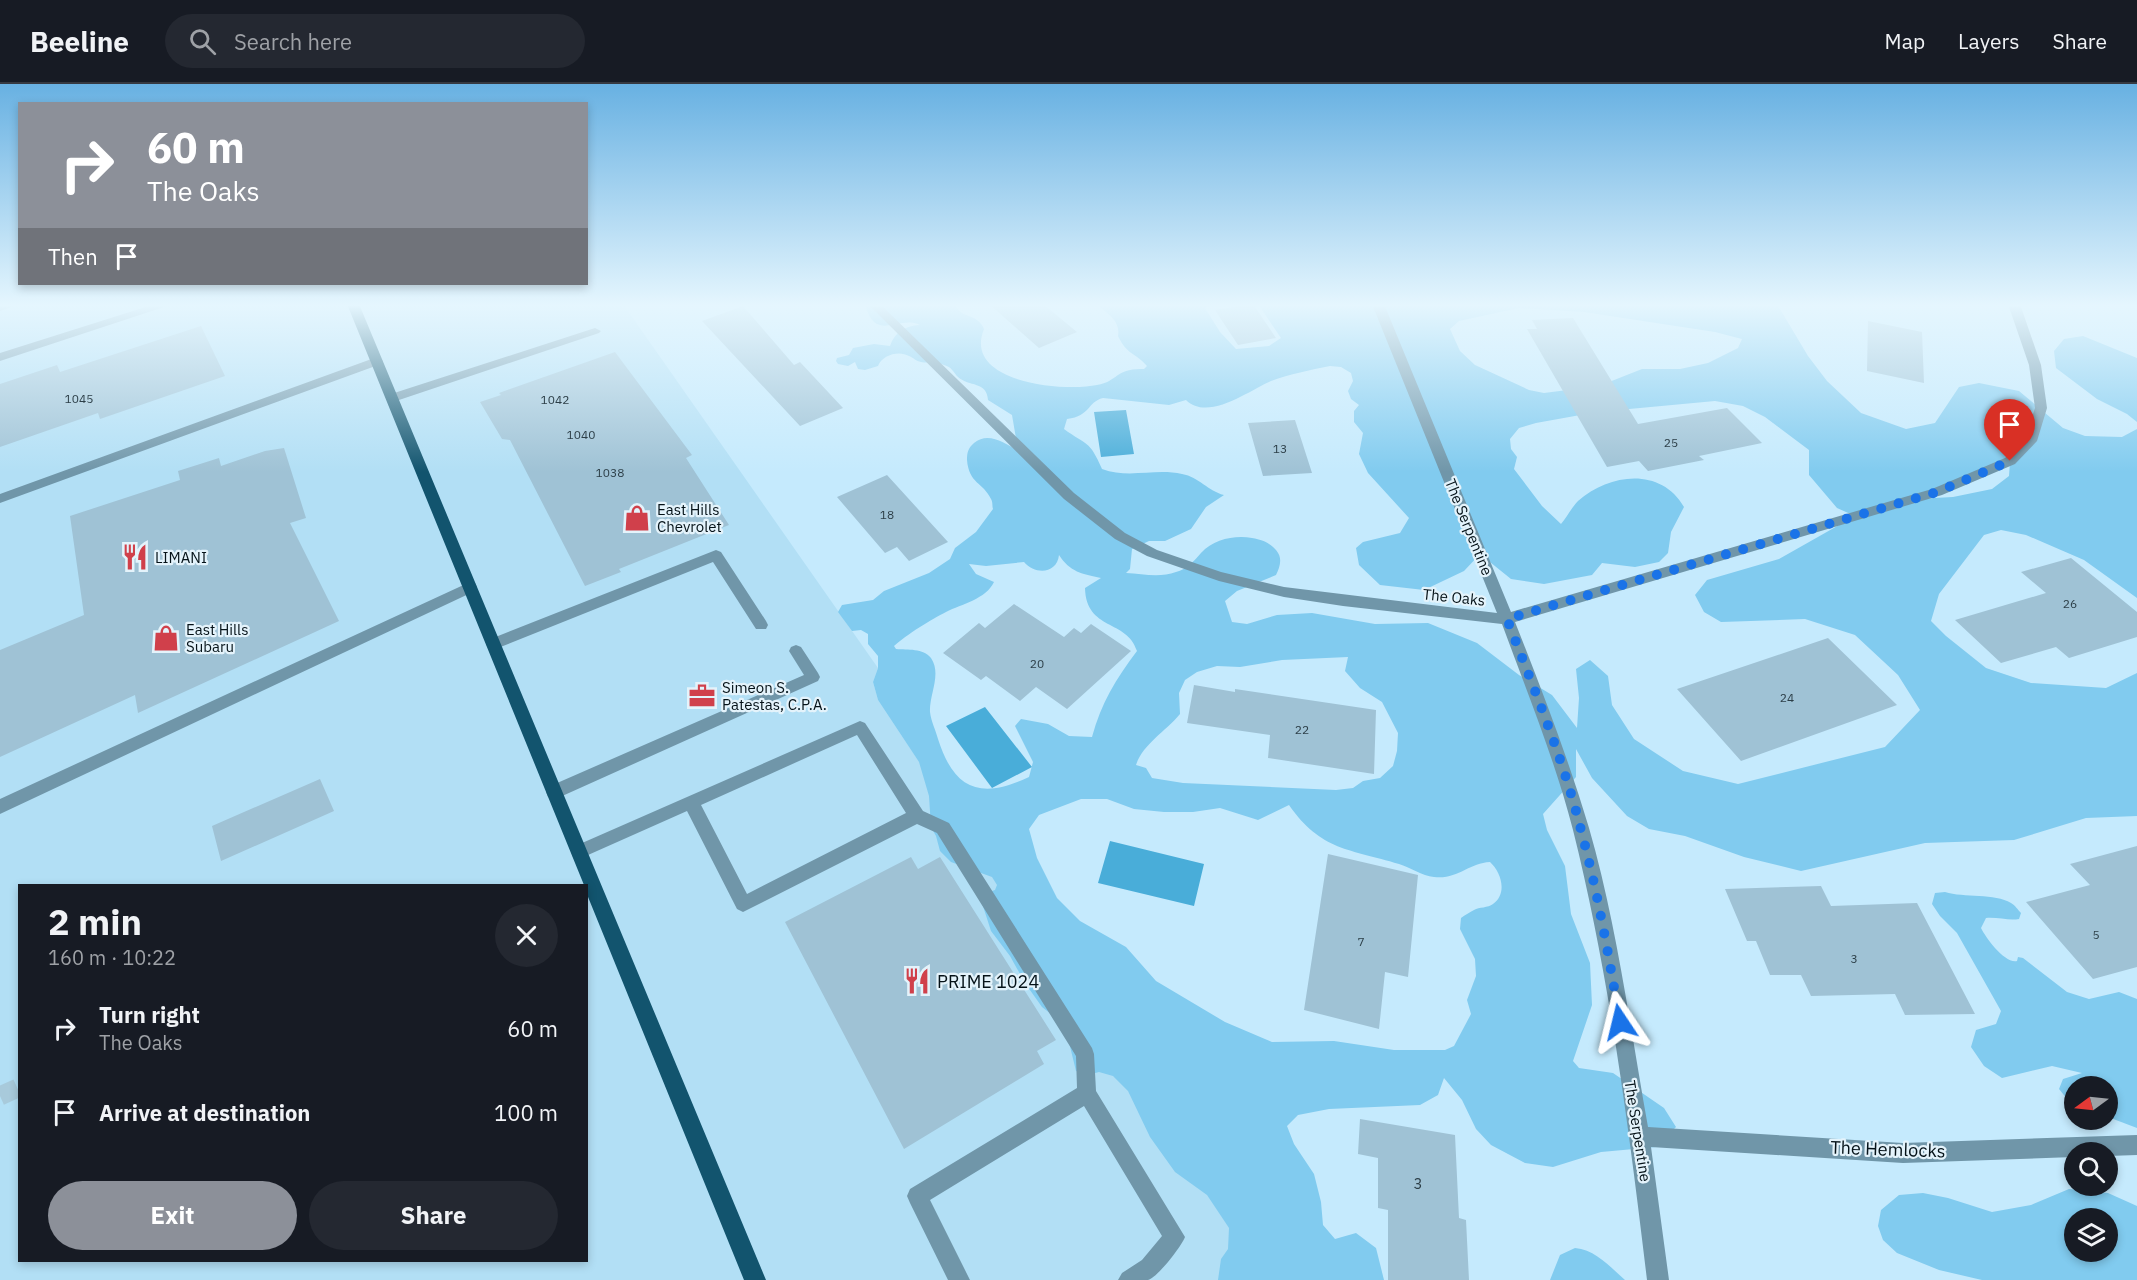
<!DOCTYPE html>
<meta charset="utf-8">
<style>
body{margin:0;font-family:"IBM Plex Sans",sans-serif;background:#242831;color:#f1f3f6;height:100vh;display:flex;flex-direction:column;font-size:22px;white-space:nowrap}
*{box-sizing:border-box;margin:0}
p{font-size:20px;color:#9ea1a6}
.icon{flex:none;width:33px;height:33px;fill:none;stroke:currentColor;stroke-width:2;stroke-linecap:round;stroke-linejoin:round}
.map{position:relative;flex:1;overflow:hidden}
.side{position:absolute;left:18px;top:800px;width:570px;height:378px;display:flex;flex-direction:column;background:#171b24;border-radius:0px;box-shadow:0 3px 9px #0003}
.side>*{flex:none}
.banner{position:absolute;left:18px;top:18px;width:570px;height:183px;border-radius:0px;box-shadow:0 3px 9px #0003;background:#8c9099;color:#fff;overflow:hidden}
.needle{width:39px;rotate:255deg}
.controls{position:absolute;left:2064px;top:992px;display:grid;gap:12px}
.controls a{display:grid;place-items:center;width:54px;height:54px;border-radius:50%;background:#171b24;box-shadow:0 3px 9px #0003;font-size:30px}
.pin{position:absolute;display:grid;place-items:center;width:51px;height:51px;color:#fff;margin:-62px -26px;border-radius:50% 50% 50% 0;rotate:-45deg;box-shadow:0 0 6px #0007}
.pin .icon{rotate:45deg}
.me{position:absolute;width:66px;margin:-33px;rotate:350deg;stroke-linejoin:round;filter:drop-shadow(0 0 4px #0008)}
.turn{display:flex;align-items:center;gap:21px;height:126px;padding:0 30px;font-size:27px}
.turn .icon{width:78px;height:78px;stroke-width:2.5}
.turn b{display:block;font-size:42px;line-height:51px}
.then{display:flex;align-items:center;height:57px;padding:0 30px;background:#0003;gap:12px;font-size:22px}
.round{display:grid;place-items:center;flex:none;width:63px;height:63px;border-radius:32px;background:#242831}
.overview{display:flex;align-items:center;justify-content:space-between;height:102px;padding:0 30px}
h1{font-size:36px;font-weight:700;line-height:45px}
.cta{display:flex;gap:12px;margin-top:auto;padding:12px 30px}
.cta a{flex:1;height:69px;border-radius:36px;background:#8c9099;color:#fff;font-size:24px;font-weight:700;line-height:69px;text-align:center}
.cta a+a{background:#242831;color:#f1f3f6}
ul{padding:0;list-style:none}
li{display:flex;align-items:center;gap:18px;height:84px;padding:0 30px}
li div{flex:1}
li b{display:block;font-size:22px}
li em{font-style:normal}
header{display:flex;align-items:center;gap:36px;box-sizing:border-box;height:84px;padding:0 30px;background:#171b24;border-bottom:2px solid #363941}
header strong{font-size:28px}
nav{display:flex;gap:33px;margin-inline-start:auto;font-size:21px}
.search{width:420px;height:54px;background:#242831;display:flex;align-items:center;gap:15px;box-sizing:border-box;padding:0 21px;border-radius:33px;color:#9ea1a6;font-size:22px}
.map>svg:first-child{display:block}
</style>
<header>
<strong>Beeline</strong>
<div class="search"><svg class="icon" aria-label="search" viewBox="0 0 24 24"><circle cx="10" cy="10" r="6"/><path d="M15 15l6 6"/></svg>Search here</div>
<nav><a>Map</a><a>Layers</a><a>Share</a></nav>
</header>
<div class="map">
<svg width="2137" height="1196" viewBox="0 0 2137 1196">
<rect width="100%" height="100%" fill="#c5eafd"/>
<path fill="#b2dff5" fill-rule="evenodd" d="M0,220H623L878,584L873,598L878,616L1264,1196H0ZM20,801H586V1176H20Z"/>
<path fill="#81cbef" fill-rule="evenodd" d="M870,220H955C961,236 977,228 984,245C962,299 1064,308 1097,301C1119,297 1115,284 1144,285L1147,282C1136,269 1127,271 1118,252C1121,237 1107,229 1096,220H1212L1205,224L1220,248L1236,265L1269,262L1281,254L1258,220H1777L1808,272L1827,297L1861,329L1906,345L1935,339L1959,303L1979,299L2019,307L2063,344L2085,352L2122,353L2137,345V514L2084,476L2026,451L2001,446L1984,451L1939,510L1931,537L1946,552L1986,584L2031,599L2106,604L2137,589V732L2086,734L2014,756L1925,759L1801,787L1744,773L1685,752L1649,745L1627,732L1592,694L1576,665V693L1543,730L1547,746L1565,782L1571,830L1590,879L1592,921L1573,977L1579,984L1613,989L1664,1024L1676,1043L1656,1063L1601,1068L1553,1083L1525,1079L1491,1061L1476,1045L1462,1016L1444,994L1438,1011L1420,1021L1329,1025L1298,1031L1287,1042L1294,1060L1314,1090L1321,1118L1323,1141L1335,1155L1356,1149L1376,1164L1384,1196H1218L1221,1175L1228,1165L1229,1144L1207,1111L1175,1088L1150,1053L1128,1007L1113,992L1099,988L1088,991L1076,987L1066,946L1060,937L1042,923L1025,899L1010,872L991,847L982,819L986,809L995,806L997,801L992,793L951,778L940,767L936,752L931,743L929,712L919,678L878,616L873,598L878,584V572L868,560V550L861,546L852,547L838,528L842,521L873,516L884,507L929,489L950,475L955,464L976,448L993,425C992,422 993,418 991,415C983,398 969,400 967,376C967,369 968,364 974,359C988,347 1004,359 1018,366L1012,331L988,316C987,297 969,303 958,293C953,288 952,283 944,281C937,278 929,280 921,278C916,277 914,274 909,272C899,266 882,271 878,282L865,286L858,285L855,278L848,282L838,280L836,277L837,274L849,271L853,264L874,260L890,262C895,248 904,242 920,241C899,231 876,258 866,223ZM1519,224L1584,228L1715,248L1742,255L1738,264L1708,279L1680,285H1642L1599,302L1544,309L1529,306L1475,281L1460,267L1450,245L1459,237ZM1330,282L1341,283L1351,289L1353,297L1348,307L1351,315L1359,321L1354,327V338L1363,349L1359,370L1368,389L1409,434L1400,449L1363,458L1356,464L1359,481L1380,501L1424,506L1464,487L1480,470L1511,495L1544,500L1592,491L1602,479L1635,483L1659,478L1668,469L1671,448L1684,423C1661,383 1610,389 1578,417C1572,423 1567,433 1561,440L1542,422L1514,385L1517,373L1511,365L1510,355L1519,344L1536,339L1597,328L1715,317L1743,322L1765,333L1809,366V391L1837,424L1855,432L1779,475L1707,496L1695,511L1704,528L1721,538L1805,535L1855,551L1898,591L1920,626L1885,663L1738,700L1683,687L1634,655L1612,621L1608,592L1590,576L1576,585L1579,614L1577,644L1552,611L1519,591L1477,559L1428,539L1375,540L1312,529L1277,531L1247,540L1232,538L1225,517L1237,507L1276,491C1280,483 1283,474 1276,466C1269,458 1262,456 1252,454C1235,451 1214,455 1201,469C1194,477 1187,485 1176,488C1160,494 1143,490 1126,489L1130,485L1132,465L1149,457H1165L1191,445L1206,423L1224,411C1208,407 1199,393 1182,390C1155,384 1129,395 1102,385C1089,355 1087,362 1064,345L1067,335C1091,332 1087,318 1103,314L1169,321L1186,316C1208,338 1250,306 1271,297C1290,290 1310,286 1330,282ZM2010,378L2009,392L1992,405L1953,413L1916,415ZM1059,471C1070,488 1082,490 1101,494L1085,504C1086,547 1127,535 1137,567C1116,595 1101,619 1092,653L1069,652L1048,640L1021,635L1015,642L1033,678L1029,693C981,716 954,706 938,655C936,647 931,637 930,628C929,611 942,590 931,574C923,564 908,566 896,565L894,562C906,551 932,535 946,528C962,520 986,515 994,498L976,490L969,480L986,482L1024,478C1035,491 1057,490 1059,471ZM1348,573L1345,587L1360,604L1382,618L1398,649L1397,667L1393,682L1380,694L1363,697L1353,704L1336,706L1183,699L1152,694L1146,684L1136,681C1143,660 1165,648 1180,630L1179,609L1185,596L1197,588L1217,582L1240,583L1282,576ZM1081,715H1107L1134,725L1164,728H1193L1220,724L1258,736L1289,721C1321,767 1350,765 1399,780C1410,783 1422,792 1434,793C1457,796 1469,779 1490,778C1501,788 1508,809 1493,820C1488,824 1479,823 1474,826C1470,828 1465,831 1461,834L1460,845L1475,875L1476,892L1467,916L1471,930L1454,962L1445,966H1394L1334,957L1272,958L1225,938L1156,897L1126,863L1080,837L1057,814L1037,774L1029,745L1039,731Z
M2083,252L2137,274V338L2127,330L2097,315L2056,284L2054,267L2064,255Z
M1945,808C1964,814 1995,809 2011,819C2015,821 2018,826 2021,829L2019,835C2009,837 1998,833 1986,834L1981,844C1986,854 2005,880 2017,877L2018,873L2023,874L2067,908L2089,915L2119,908L2137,915V1044L2108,1033V1002H2074V1022L2072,1021L2059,1005L2063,995L2082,989L2052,982L2002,994L1984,982L1971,963L1976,946L1996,940L2001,927L1957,849L1940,832L1932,820L1935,809Z
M2069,1105L2108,1109L2137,1122V1196H1982L1939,1186L1897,1169L1883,1156L1878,1142L1881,1126L1899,1111L1923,1109L1948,1114L1992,1128L2031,1121ZM2074,1134H2108V1167H2074Z
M1575,1164C1596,1166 1610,1183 1625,1196H1550L1560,1171Z"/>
<path fill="#49add9" d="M1126,326L1134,370L1101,373L1094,328Z
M985,623L1032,683L992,704L946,642Z
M1110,757L1204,780L1194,822L1098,799Z"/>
<path fill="#9fc2d5" d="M989,220H1043L1077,248L1039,264Z
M1253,220L1276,254L1238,261L1215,226Z
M743,222L794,281L800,278L843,324L800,342L702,237Z
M1573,234L1638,340L1727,324L1762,359L1699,372L1704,376L1648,387L1639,377L1607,383L1527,245H1537L1532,236Z
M1868,237L1922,248L1924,299L1867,287Z
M201,242L225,292L100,335L98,329L0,363V300L57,281L60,288Z
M615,268L692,371L686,374L729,441L619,485L621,488L585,502L510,356L502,355L480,318L501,311L499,309Z
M1295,336L1312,389L1263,392L1248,339Z
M284,364L306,434L290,439L339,537L138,629L135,611L0,673V566L84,531L70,432L180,396L178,387L219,374L221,382L265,367Z
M887,391L948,458L909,477L897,463L885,469L837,413Z
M2071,474L2137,528V553L2069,574L2056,563L2001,579L1955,536L2046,509L2021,488Z
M1014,520L1064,553L1074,544L1081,549L1091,540L1131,567L1067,625L1036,603L1020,617L986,592L981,596L943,569L979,539L985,544Z
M1828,554L1897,621L1741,677L1677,605Z
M1194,601L1235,608V605L1376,626L1374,690L1268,674L1270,651L1187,639Z
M320,695L334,727L221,777L212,742Z
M2137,762V883L2093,895L2026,818L2090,801L2070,780Z
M1328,770L1418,791L1408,893L1385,888L1379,945L1304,926Z
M911,773L918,785L940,773L1056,956L1037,967L1044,980L904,1065L785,838Z
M1821,802L1831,822L1917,819L1975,930L1905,931L1895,910L1811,912L1801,891H1770L1756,857H1747L1725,805Z
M1360,1035L1455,1051L1459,1134L1466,1136L1469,1196H1388V1126L1378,1124V1074L1358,1070Z"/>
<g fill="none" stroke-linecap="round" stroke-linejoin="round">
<path stroke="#a8cadb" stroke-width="19" stroke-dasharray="19 10" stroke-linecap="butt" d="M0,1012L20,1003"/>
<path fill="#7096a9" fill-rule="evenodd" d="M0,220H20L0,227Z
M155,220H173L0,277V269Z
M868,220H880L1074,409L1125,449L1157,466L1221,488L1284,503L1497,529L1372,220H1384L1511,528L1932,405L2005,374L2025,355L2035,324L2029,281L2008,220H2020L2041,281L2047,324L2037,357L2015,380L1942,411L1515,538C1542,606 1568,674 1589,744C1617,841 1630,943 1648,1043L1903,1059L2137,1051V1071L2108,1072V1068H2074V1073L1903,1079L1651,1063L1669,1196H1647C1629,1046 1610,894 1573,746C1555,676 1527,608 1502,540L1343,522L1284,513L1219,497L1147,472L1115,455L1064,415Z
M595,244L601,247L599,249L396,317L392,318L386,314L388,311Z
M377,273L383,277L381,280L0,419V410Z
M716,466L721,468L766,537L768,541L766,545H756L713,478L498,564H488L486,560L488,556Z
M470,498L475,499L477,503L475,507L0,730V715Z
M796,561L801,563L818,589L820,593L818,597L560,713L554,715L548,713L546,708L548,703L804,591L789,567L791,563Z
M860,637L865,639L923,727L949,739L1092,964L1094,970L1096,1007L1185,1153C1181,1163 1158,1193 1148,1196C1139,1196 1127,1196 1118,1196L1122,1189L1142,1176L1162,1152L1084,1022L930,1116L970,1196H948L910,1119L907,1112L910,1105L1077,1004L1076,972L937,749L917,740L743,828L737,825L687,727L579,775L573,773L571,768L573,763ZM857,651L906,729L747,810L701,721Z"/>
<path fill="#12546e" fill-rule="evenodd" d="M347,220H359L766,1196H744L586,808V801H584Z"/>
</g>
<linearGradient id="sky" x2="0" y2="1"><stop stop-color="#68b1e2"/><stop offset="0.57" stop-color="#e5f6fe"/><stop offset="1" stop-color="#e5f6fe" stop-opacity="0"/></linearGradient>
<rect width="2137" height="388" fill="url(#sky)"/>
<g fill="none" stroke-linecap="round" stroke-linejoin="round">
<path stroke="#1a73e8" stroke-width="10" stroke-dasharray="0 18" d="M1620,938C1609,874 1598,809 1581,746C1563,674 1534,605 1507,535L1937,408L2010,377"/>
</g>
<defs>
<g id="shop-bare" transform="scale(2.07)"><path d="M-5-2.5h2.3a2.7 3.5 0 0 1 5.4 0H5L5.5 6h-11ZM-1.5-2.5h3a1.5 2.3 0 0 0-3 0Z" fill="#d0404b" stroke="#e4f3fb" stroke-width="2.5" paint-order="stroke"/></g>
<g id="restaurant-bare" transform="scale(2.07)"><path d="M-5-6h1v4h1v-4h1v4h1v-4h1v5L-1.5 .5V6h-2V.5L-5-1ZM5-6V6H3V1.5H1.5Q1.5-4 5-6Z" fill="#d0404b" stroke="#e4f3fb" stroke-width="2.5" paint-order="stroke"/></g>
<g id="office-bare" transform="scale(2.07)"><path d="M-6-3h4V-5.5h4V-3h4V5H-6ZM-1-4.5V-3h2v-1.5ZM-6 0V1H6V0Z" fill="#d0404b" stroke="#e4f3fb" stroke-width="2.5" paint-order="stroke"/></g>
</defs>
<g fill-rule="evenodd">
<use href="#shop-bare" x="637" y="434"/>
<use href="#restaurant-bare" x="135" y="473"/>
<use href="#shop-bare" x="166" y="554"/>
<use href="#office-bare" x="702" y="612"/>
<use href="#restaurant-bare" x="917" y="897"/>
</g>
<g text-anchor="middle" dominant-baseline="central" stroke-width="4.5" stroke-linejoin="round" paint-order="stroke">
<g font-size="12" fill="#2c3e47">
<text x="79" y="314">1045</text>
<text x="555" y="315">1042</text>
<text x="581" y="350">1040</text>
<text x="1671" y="358">25</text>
<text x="1280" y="364">13</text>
<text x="610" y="388">1038</text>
<text x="887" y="430">18</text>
<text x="2070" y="519">26</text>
<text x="1037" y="579">20</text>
<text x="1787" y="613">24</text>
<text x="1302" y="645">22</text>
<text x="2096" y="850">5</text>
<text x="1361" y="857">7</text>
<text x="1854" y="874">3</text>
</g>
<g font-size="15" fill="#051218" stroke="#e4f3fb" text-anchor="start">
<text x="657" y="425">East Hills<tspan x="657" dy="17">Chevrolet</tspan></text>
<text x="155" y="473">LIMANI</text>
<text x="186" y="545">East Hills<tspan x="186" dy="17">Subaru</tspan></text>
<text x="722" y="603">Simeon S.<tspan x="722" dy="17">Patestas, C.P.A.</tspan></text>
</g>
<g font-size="15" fill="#051218" stroke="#e4f3fb">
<text transform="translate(1469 443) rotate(68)">The Serpentine</text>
<text transform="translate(1454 513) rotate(6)">The Oaks</text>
<text transform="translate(1638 1047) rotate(81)">The Serpentine</text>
</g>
<g font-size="15" fill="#2c3e47">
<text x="1418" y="1099">3</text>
</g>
<g font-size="18" fill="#051218" stroke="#e4f3fb" text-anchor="start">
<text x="937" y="897">PRIME 1024</text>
</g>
<g font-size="18" fill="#051218" stroke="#e4f3fb">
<text transform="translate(1888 1065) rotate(2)">The Hemlocks</text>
</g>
</g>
</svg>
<div class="controls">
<a><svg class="needle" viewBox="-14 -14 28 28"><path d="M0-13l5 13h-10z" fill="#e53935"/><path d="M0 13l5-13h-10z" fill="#9ea1a6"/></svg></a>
<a><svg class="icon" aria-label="search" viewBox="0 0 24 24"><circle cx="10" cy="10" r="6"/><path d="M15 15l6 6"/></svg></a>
<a><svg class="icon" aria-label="layers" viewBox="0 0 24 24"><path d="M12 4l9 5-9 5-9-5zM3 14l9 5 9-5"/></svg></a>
</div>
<div class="pin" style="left:2010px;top:377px;background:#d93025"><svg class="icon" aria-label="arrive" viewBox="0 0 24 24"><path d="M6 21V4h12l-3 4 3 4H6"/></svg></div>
<svg class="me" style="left:1620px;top:938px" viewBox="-20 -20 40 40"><path d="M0-17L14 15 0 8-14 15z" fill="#1a73e8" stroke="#fff" stroke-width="4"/></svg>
<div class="banner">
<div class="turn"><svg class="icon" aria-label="right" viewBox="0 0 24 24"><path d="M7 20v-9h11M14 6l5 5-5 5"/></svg><div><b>60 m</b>The Oaks</div></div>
<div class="then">Then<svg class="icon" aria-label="arrive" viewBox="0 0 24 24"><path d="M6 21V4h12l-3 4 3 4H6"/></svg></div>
</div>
<section class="side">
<div class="overview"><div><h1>2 min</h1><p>160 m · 10:22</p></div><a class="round"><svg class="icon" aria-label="close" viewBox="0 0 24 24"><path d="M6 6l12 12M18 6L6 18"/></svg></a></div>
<ul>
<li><svg class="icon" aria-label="right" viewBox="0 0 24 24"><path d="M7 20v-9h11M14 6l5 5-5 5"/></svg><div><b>Turn right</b><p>The Oaks</p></div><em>60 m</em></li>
<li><svg class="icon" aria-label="arrive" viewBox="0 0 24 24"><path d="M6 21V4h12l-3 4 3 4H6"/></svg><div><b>Arrive at destination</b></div><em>100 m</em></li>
</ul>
<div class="cta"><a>Exit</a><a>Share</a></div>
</section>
</div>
